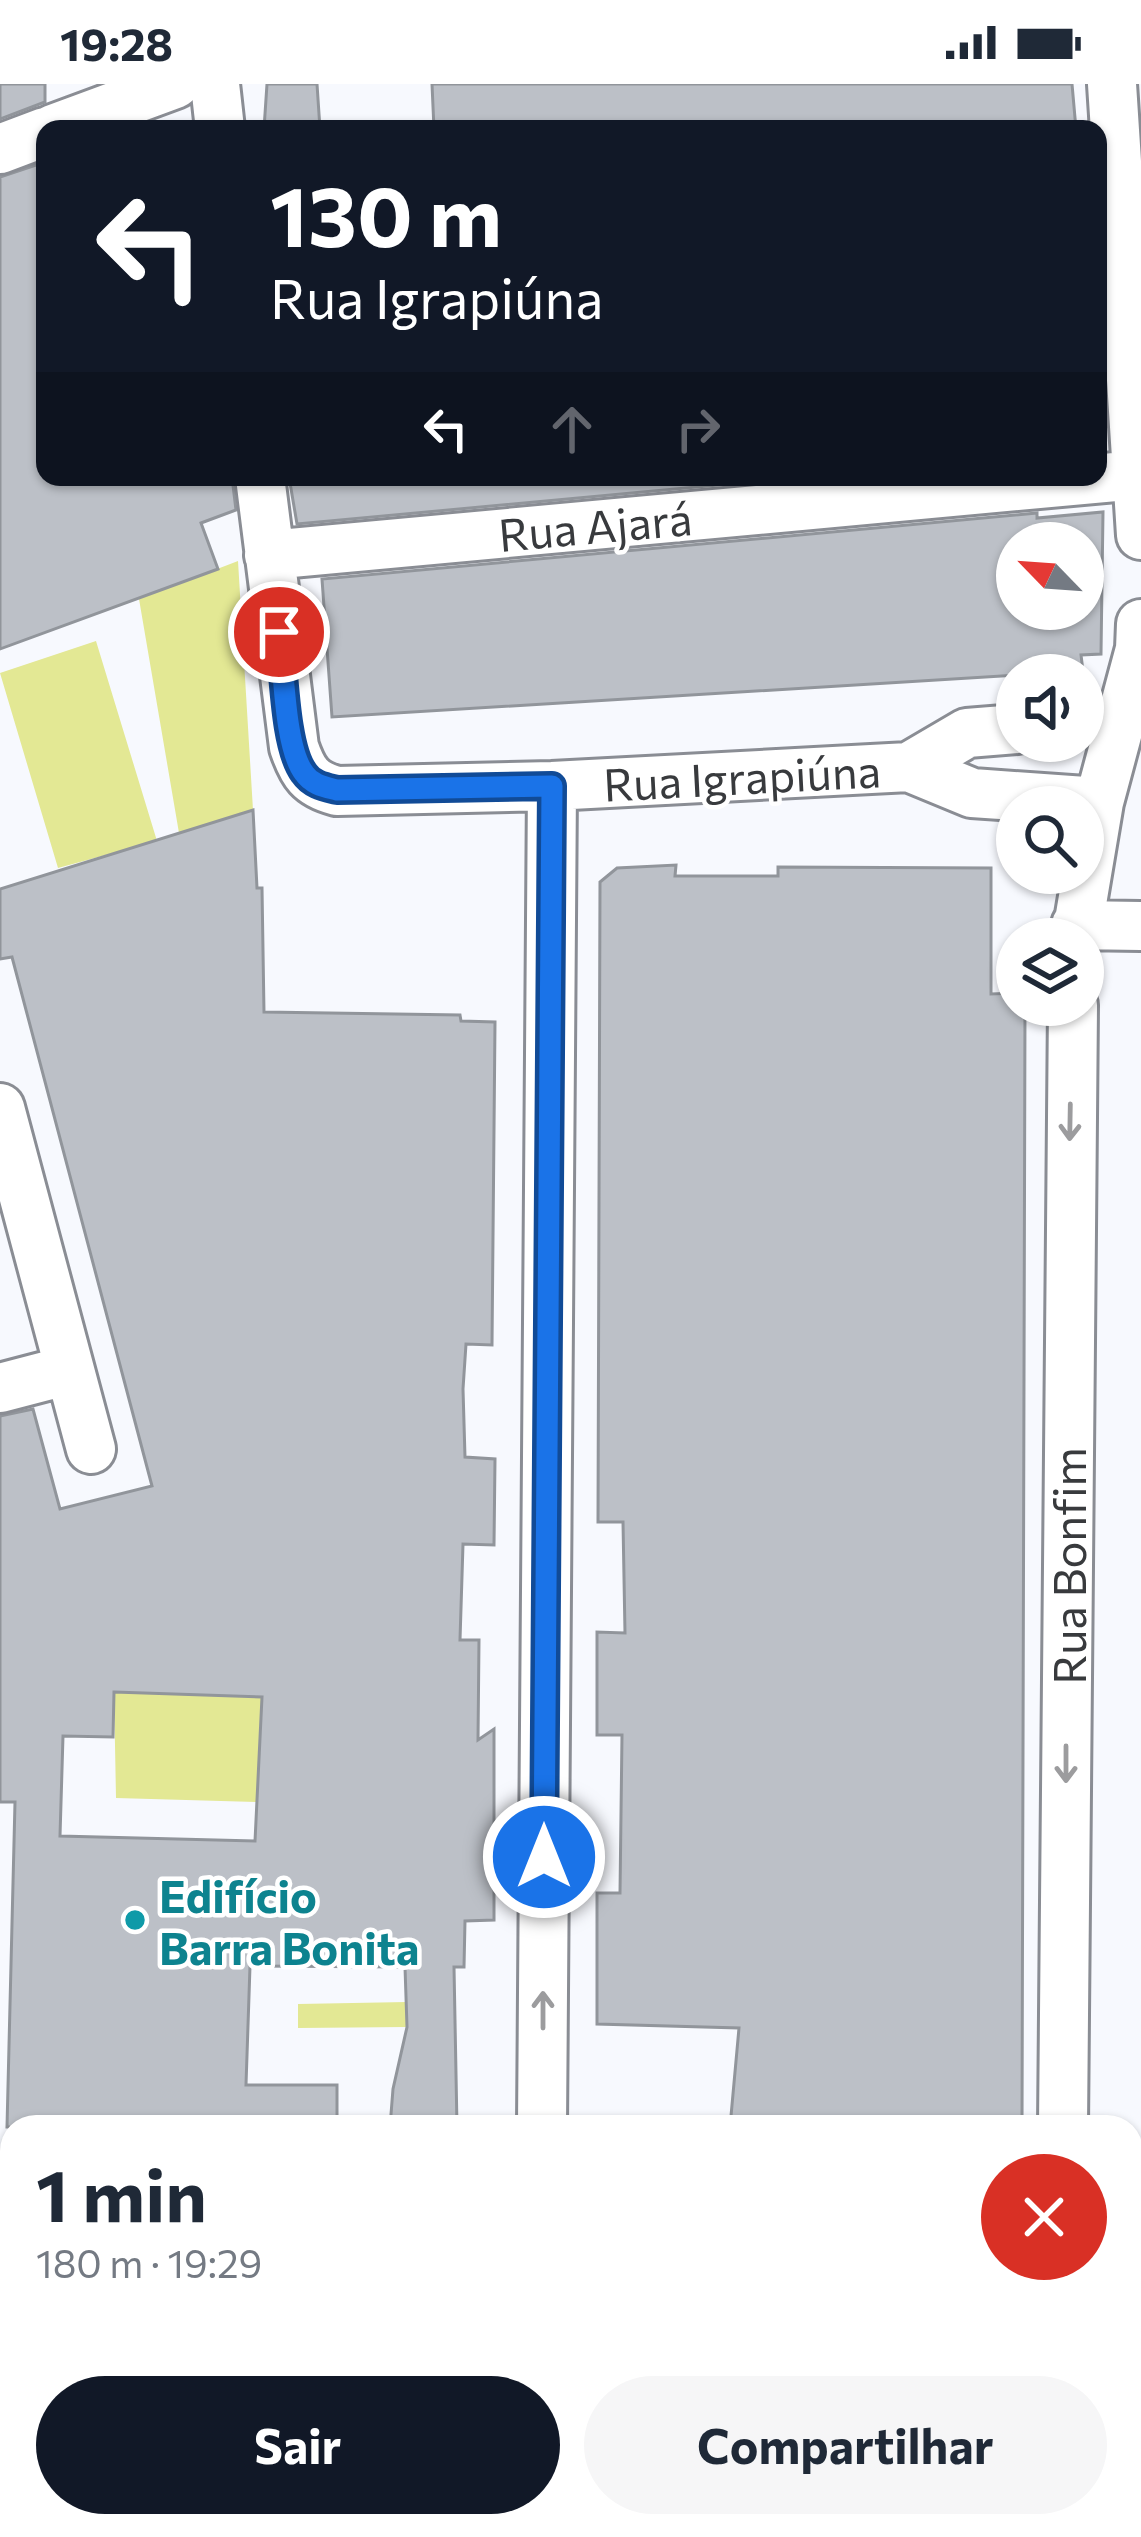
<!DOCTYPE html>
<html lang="pt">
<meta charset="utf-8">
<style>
body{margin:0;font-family:Commissioner,sans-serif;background:#f6f6f7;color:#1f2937;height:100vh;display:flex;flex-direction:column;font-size:45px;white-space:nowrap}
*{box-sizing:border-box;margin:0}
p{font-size:39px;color:#747a83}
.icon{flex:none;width:66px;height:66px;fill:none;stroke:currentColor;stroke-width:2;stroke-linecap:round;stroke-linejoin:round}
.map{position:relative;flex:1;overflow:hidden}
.sheet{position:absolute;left:0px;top:2031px;width:1143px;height:423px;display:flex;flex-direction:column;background:#fff;border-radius:36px 36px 0 0;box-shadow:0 3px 9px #0004}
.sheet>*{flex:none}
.banner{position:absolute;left:36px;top:36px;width:1071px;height:366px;border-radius:24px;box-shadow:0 3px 9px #0004;background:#111827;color:#fff;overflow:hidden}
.needle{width:78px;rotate:295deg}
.tools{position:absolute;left:996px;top:438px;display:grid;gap:24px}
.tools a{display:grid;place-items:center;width:108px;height:108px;border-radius:50%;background:#fff;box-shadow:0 3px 9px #0004;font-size:60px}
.pin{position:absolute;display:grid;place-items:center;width:102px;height:102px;color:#fff;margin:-51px;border:6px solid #fff;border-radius:50%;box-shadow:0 3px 12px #0007}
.me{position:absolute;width:132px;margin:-66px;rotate:0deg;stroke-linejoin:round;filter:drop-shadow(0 0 9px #0008)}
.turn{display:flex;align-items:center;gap:42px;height:252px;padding:0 36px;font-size:54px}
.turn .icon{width:156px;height:156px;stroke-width:2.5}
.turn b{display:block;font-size:84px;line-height:102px}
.lanes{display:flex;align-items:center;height:114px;padding:0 36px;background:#0003;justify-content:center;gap:60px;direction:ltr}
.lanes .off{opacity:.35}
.round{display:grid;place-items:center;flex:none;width:126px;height:126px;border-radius:63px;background:#f6f6f7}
.headline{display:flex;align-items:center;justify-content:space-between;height:204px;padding:0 36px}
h1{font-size:72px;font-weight:700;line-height:90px}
.cta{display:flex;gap:24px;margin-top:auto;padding:24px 36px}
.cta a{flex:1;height:138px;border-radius:72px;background:#111827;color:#fff;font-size:48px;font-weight:700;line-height:138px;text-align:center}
.cta a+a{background:#f6f6f7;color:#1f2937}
.status{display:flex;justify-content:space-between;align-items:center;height:84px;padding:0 60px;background:#fff;direction:ltr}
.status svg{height:33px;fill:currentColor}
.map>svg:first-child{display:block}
</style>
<div class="status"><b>19:28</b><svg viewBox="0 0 49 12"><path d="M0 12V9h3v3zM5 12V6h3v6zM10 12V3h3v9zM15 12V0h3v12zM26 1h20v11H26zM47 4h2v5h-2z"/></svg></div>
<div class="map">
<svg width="1141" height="2453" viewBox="0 0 1141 2453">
<rect width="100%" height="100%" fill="#f7f9fe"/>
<path fill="#e3e894" d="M238,477L253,726L179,749L139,515Z
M96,557L157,757L58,784L0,589Z
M114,1608L262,1612L258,1718L116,1714Z
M407,1918V1943L298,1944V1920Z"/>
<path fill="#bcc0c7" stroke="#91959b" stroke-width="3" fill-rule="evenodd" d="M0,0H45V18L0,35Z
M267,0H317L320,45H264Z
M432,0H1072L1076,45H434Z
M45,78V393H232L236,426L201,439L218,485L0,565V93Z
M289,393H805L297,440Z
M1103,428L1101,570L1081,571L1083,587L332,633L322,495L1037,429V434ZM1017,459H1083V525H1017Z
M253,726L257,804H262L264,928L460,931L461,937L495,938L492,1261L466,1260L463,1305L465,1373L495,1375L494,1461L463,1460L460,1556H479L478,1656L494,1645V1836L465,1837L464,1883H454L457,2043H390L393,2005L407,1943L405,1883L250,1882L246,2001H337V2043H7L15,1718H0V1332L33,1325L60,1425L152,1402L12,873L0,875V805ZM114,1608L262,1613L255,1757L60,1752L63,1652L113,1653Z
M676,781L675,792H778V783L991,784V910L1017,909V921H1025L1022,2043H730L739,1944L597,1940V1809H620L622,1651H597V1548L625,1549L623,1438H598L600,798L617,784Z"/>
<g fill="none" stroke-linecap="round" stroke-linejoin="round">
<g stroke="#8a8d94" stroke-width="54">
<path id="minor" d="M215,0L220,45
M1112,0L1141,451
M53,45L175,0
M0,65L45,48
M260,393L294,663C303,689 310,700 337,707L552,702L909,683
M269,471L1137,391
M1017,645L967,649L909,683L972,709L1099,718
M1076,841L1141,842
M1076,855L1099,718L1140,565L1141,540
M0,1024L91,1365
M0,1304L69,1286
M542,2043L552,702
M1063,2043L1073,921
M536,2453V2442
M1061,2453V2442"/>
</g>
<use href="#minor" stroke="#fff" stroke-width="48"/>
</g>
<defs><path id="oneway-shaft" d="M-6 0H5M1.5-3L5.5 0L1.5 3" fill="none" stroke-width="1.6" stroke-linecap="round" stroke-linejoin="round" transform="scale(3)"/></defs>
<g stroke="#9c9c9e">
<use href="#oneway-shaft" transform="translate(1070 1038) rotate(91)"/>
<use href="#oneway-shaft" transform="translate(1066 1680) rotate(90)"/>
<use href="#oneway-shaft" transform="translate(543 1926) rotate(-90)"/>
</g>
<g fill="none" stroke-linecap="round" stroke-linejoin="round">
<g stroke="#114b97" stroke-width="30">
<path id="route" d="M279,548C284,582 284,663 304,689C312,701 325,703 337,706L552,702L544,1773"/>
</g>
<use href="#route" stroke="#1a73e8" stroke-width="21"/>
</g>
<circle fill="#0f9aa8" stroke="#fff" stroke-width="4.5" cx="135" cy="1836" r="12"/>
<g text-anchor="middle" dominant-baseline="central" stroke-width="9" stroke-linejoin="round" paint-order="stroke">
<g font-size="45" fill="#383a3d" stroke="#fff">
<text transform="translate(595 441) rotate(-5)">Rua Ajará</text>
<text transform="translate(742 692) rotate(-3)">Rua Igrapiúna</text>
<text transform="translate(1067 1482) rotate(-90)">Rua Bonfim</text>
</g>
<g font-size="45" font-weight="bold" fill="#0d838f" stroke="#fff" text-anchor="start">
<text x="159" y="1810">Edifício<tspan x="159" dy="52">Barra Bonita</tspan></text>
</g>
</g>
</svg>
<div class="tools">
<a><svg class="needle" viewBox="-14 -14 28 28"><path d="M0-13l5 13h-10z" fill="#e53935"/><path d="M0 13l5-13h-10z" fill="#747a83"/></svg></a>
<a><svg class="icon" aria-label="sound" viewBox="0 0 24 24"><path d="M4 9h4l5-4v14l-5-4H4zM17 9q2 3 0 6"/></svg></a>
<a><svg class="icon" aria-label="search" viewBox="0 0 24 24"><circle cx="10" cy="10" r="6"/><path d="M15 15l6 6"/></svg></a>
<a><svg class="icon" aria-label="layers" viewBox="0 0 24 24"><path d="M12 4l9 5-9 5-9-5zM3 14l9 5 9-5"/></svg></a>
</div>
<div class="pin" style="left:279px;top:548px;background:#d93025"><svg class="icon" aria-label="arrive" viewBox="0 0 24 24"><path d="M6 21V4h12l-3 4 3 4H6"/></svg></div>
<svg class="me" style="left:544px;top:1773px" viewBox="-20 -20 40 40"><circle r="17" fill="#1a73e8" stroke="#fff" stroke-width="3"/><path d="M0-11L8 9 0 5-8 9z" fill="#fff"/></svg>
<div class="banner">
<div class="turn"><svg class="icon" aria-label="left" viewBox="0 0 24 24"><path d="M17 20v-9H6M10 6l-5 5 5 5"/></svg><div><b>130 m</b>Rua Igrapiúna</div></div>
<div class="lanes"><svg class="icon" aria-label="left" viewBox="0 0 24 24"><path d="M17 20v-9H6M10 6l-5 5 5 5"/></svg><svg class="icon off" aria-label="ahead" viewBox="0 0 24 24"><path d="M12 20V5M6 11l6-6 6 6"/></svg><svg class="icon off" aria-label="right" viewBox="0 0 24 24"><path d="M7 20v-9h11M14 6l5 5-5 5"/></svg></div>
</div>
<section class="sheet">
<div class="headline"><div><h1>1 min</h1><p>180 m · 19:29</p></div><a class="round" style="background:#d93025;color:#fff"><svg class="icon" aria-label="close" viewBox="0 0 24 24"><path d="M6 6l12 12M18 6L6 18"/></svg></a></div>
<div class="cta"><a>Sair</a><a>Compartilhar</a></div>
</section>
</div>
